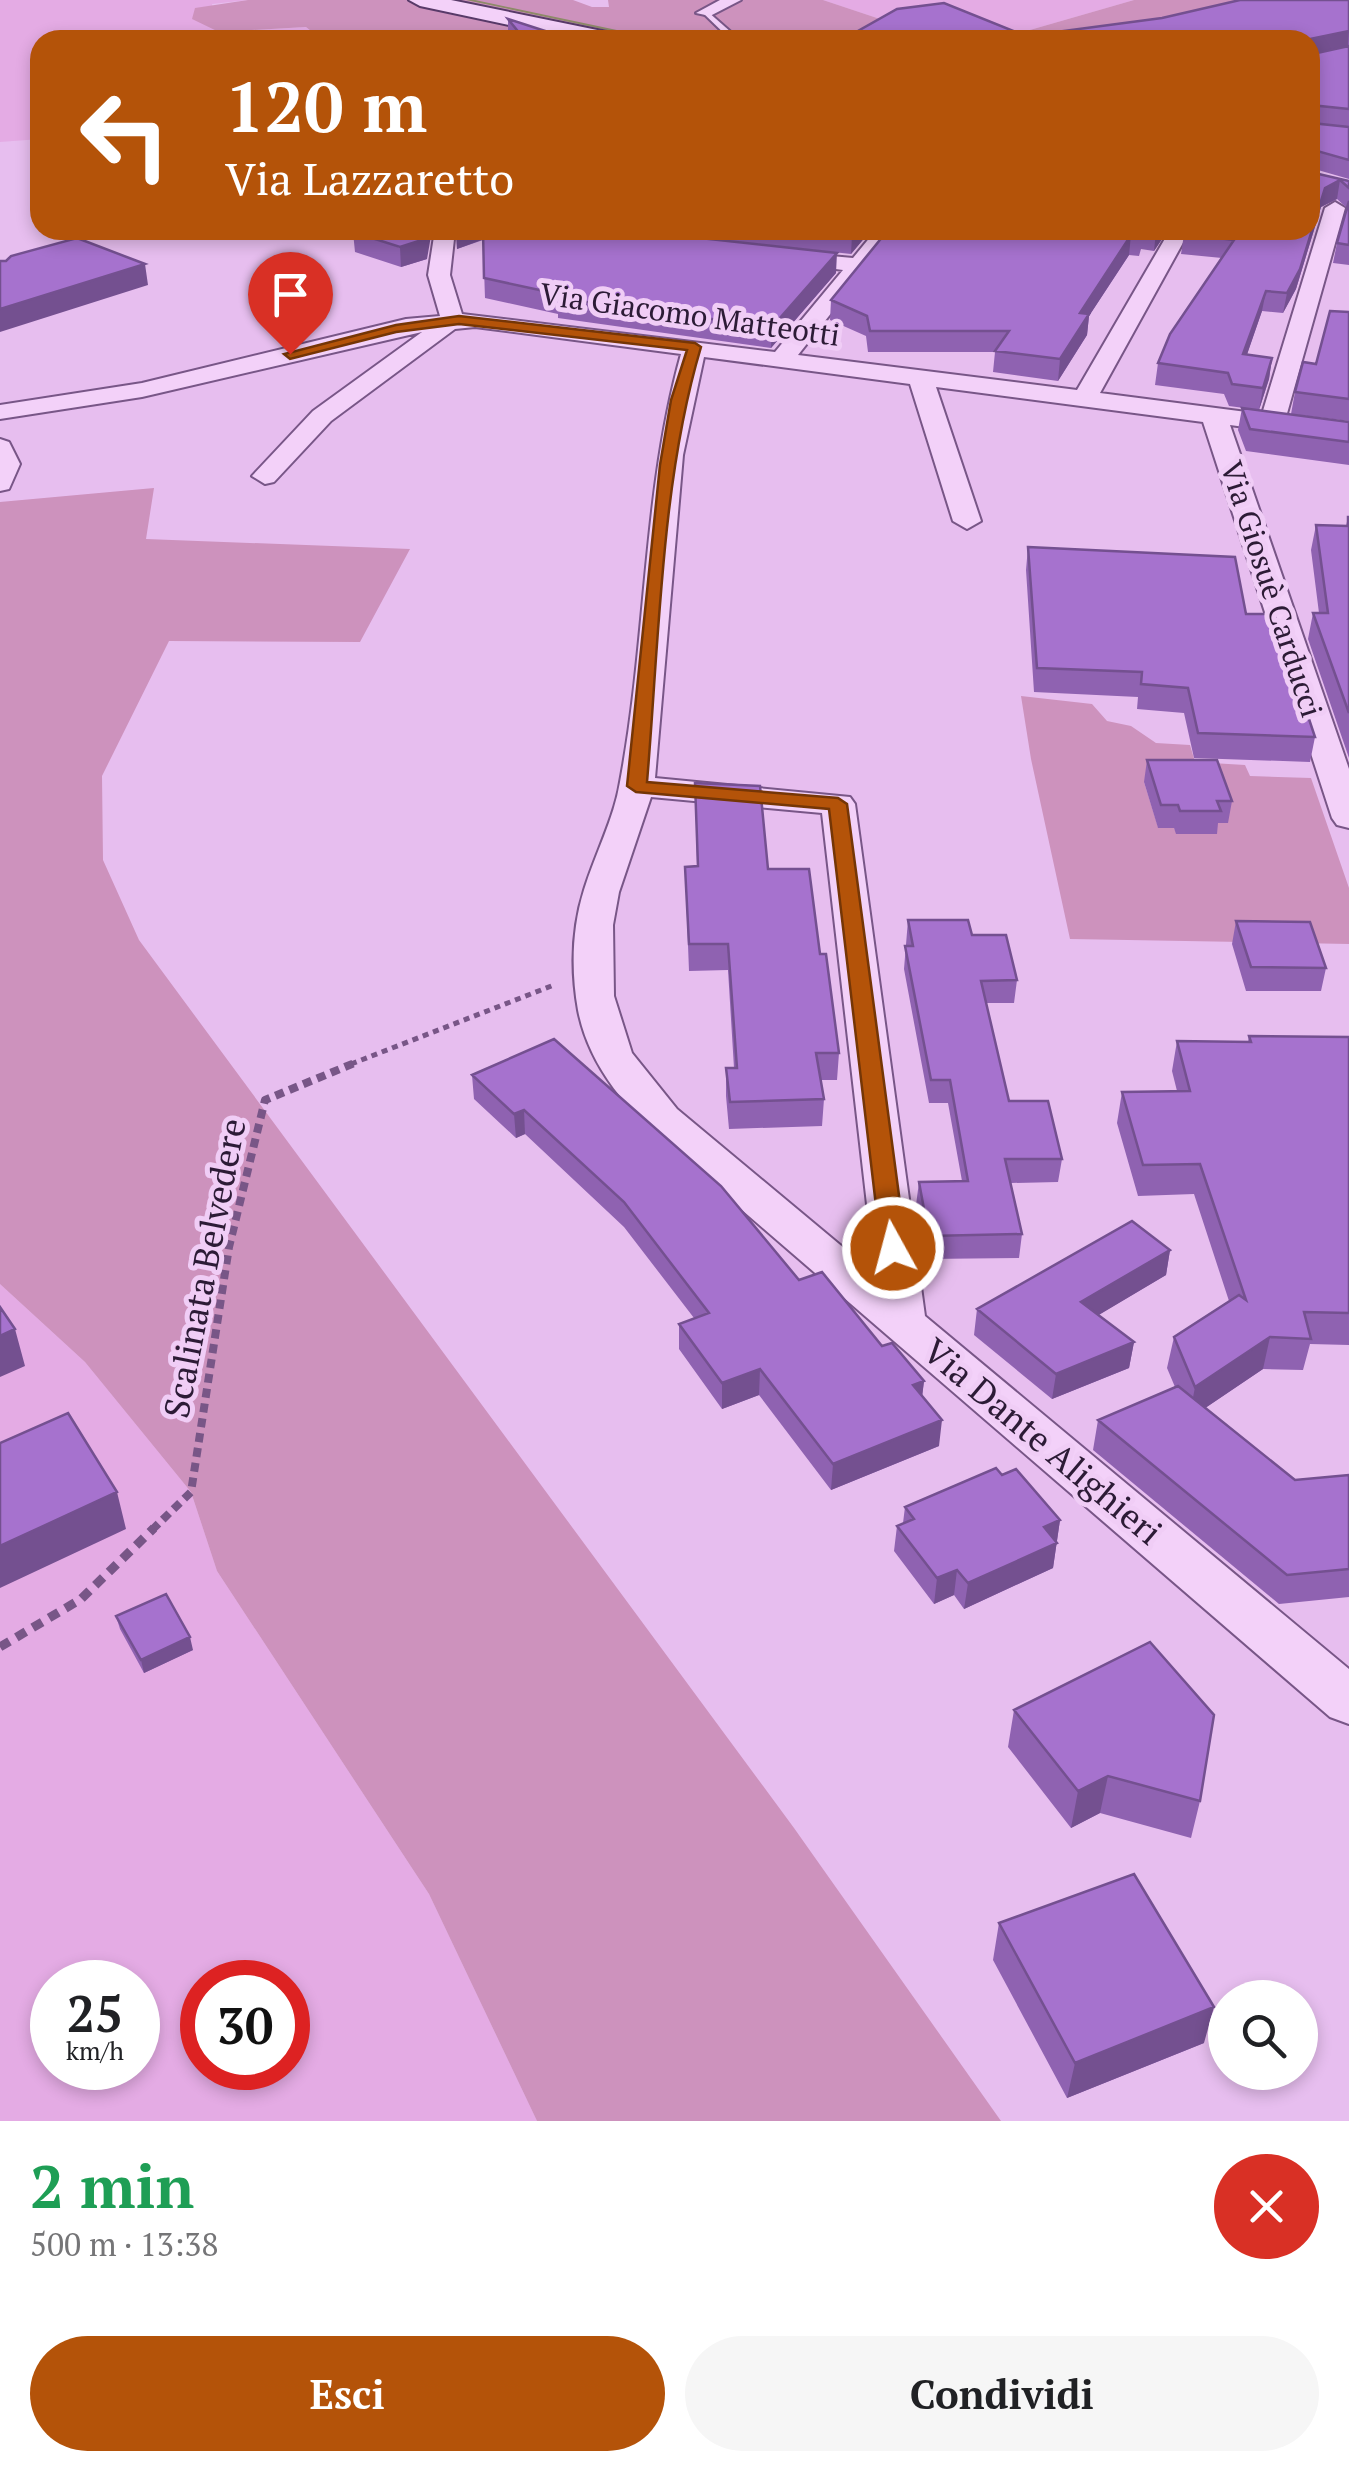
<!DOCTYPE html>
<html lang="it">
<meta charset="utf-8">
<style>
body{margin:0;font-family:"PT Serif",serif;background:#f6f6f6;color:#202124;height:100vh;display:flex;flex-direction:column;font-size:38px;white-space:nowrap}
*{box-sizing:border-box;margin:0}
p{font-size:32px;color:#757577}
.icon{flex:none;width:55px;height:55px;fill:none;stroke:currentColor;stroke-width:2;stroke-linecap:round;stroke-linejoin:round}
.map{position:relative;height:2121px;overflow:hidden}
.sheet{display:flex;flex-direction:column;background:#fff;flex:1}
.sheet>*{flex:none}
.top-card{position:absolute;left:30px;top:30px;width:1290px;height:210px;border-radius:30px;box-shadow:0 5px 15px #0003;background:#b45309;color:#fff;overflow:hidden}
.buttons{position:absolute;left:1208px;top:1980px;display:grid;gap:20px}
.buttons a{display:grid;place-items:center;width:110px;height:110px;border-radius:50%;background:#fff;box-shadow:0 5px 15px #0003;font-size:50px}
.speed{position:absolute;left:30px;top:1960px;display:flex;gap:20px;font-size:50px;font-weight:700;text-align:center}
.speed>*{display:grid;place-content:center;width:130px;height:130px;border-radius:50%;background:#fff;box-shadow:0 5px 15px #0003;line-height:1}
.speed small{font-size:25px;font-weight:400}
.speed .limit{border:15px solid #d22;background:#fff;color:#111}
.pin{position:absolute;display:grid;place-items:center;width:85px;height:85px;color:#fff;margin:-102px -42px;border-radius:50% 50% 50% 0;rotate:-45deg;box-shadow:0 0 10px #0007}
.pin .icon{rotate:45deg}
.me{position:absolute;width:110px;margin:-55px;rotate:353deg;stroke-linejoin:round;filter:drop-shadow(0 0 8px #0008)}
.turn{display:flex;align-items:center;gap:35px;height:210px;padding:0 30px;font-size:45px}
.turn .icon{width:130px;height:130px;stroke-width:2.5}
.turn b{display:block;font-size:70px;line-height:85px}
.round{display:grid;place-items:center;flex:none;width:105px;height:105px;border-radius:52px;background:#f6f6f6}
.summary{display:flex;align-items:center;justify-content:space-between;height:170px;padding:0 30px}
h1{font-size:60px;font-weight:700;line-height:75px;color:#1e9e55}
.primary-button{display:flex;gap:20px;margin-top:auto;padding:20px 30px}
.primary-button a{flex:1;height:115px;border-radius:60px;background:#b45309;color:#fff;font-size:40px;font-weight:700;line-height:115px;text-align:center}
.primary-button a+a{background:#f6f6f6;color:#202124}
.map>svg:first-child{display:block}
</style>
<div class="map">
<svg width="1349" height="2121" viewBox="0 0 1349 2121">
<rect width="100%" height="100%" fill="#e7beef"/>
<path fill="#e4abe4" fill-rule="evenodd" d="M0,0H248L212,4L219,32L306,27L322,40H40V139L0,142Z
M823,0H1134L1006,37L904,27Z
M0,1284L85,1362L191,1492L217,1571L429,1894L537,2121H0ZM52,1982H138V2068H52ZM202,1982H288V2068H202Z"/>
<path fill="#cd92bd" fill-rule="evenodd" d="M248,0H573L592,7H609L608,0H823L904,27L1006,37L1134,0H1347L1073,40H636L555,25L484,40H322L306,27L219,32L192,19L195,8Z
M154,488L146,539L410,549L360,642L169,641L102,776L103,860L139,940L794,1828L1001,2121H537L429,1894L217,1571L191,1492L85,1362L0,1284V502Z
M1021,696L1092,704L1107,721L1131,726L1156,743L1190,745L1195,762L1245,765L1250,776L1311,778L1349,888V944L1070,939L1031,759ZM1144,782L1216,833L1177,834L1174,828L1158,827Z"/>
<g fill="none" stroke-linecap="round" stroke-linejoin="round">
<path fill="#8e8a69" fill-rule="evenodd" d="M466,0H475L664,40H654Z"/>
<g stroke="#785687" stroke-width="4">
<path id="service" d="M701,11H707L740,40H731Z"/>
</g>
<g stroke="#785687" stroke-width="4">
<path id="minor" d="M720,0H741L710,16L696,13Z
M1335,202L1345,208L1286,417L1349,425V441L1230,425L1349,769V828L1337,825L1332,818L1203,422L936,387L981,521L967,529L953,521L910,384L704,357L683,455L655,778L850,797L855,804L925,1316L1349,1669V1724L1330,1717L669,1147C628,1110 589,1067 578,1010C571,971 572,928 584,890C595,854 614,819 620,782C647,639 642,494 681,354L475,327L455,329L331,421L274,482L265,484L252,476L313,411L422,332L142,397L0,419V405L142,383L406,319L440,316L428,275L435,230H455L450,275L462,314L775,352L843,270L776,261L773,256L776,251L853,258L876,230H897L798,355L1077,390L1170,230H1190L1100,393L1262,414L1325,208ZM651,797L822,813L875,1274L677,1109L632,1053L614,996L613,925L619,892Z
M0,439L9,442L20,464L9,489L0,491Z"/>
</g>
<g stroke="#583a69" stroke-width="4">
<path id="secondary" d="M409,0H451L612,33L623,40H580L420,6Z"/>
</g>
<path stroke="#785687" stroke-width="5" stroke-dasharray="6 5" stroke-linecap="butt" d="M351,1064L554,985"/>
<path stroke="#785687" stroke-width="8" stroke-dasharray="9 6" stroke-linecap="butt" d="M152,1530L191,1492L229,1247L265,1100L357,1062"/>
<path stroke="#785687" stroke-width="9" stroke-dasharray="11 8" stroke-linecap="butt" d="M0,1647L81,1599L154,1528"/>
<use href="#service" fill="#f3d1f9" fill-rule="evenodd"/>
<use href="#minor" fill="#f3d1f9" fill-rule="evenodd"/>
<use href="#secondary" fill="#f3d1f9" fill-rule="evenodd"/>
</g>
<path fill="#8f62b1" d="M1349,0V179L1311,168L1310,172L1349,181V265L1333,263L1337,243L1347,208L1337,199L1321,207L1296,289L1283,313L1262,311L1247,354L1272,358L1269,379L1259,410L1229,406L1224,394L1155,385L1158,363L1222,258L1181,254L1184,234L1310,230L1026,36Z
M508,19L573,40H512L508,35Z
M356,230L427,259L401,267L355,252L353,232Z
M456,230L836,273L771,348L558,318V314L485,298L483,240L457,249Z
M632,230H871L851,254Z
M888,230H1168L1154,251L1141,249L1139,256L1129,255L1089,316L1087,335L1058,381L993,372L995,352H868L866,336L830,320L831,300Z
M1349,312V421L1291,414L1295,392L1316,364Z
M1242,408L1349,422V465L1246,451L1238,430Z
M1348,517H1349V758L1308,639L1313,613H1319L1311,550L1316,525L1346,526Z
M1028,547L1246,614L1315,737L1310,762L1194,758L1184,713L1137,709L1138,697L1034,692L1026,570Z
M1147,760L1232,801L1228,823H1218L1217,834H1176L1174,828H1158L1144,782Z
M695,783L768,869L820,954L839,1053L837,1080H821L824,1099L822,1126L729,1129L726,1096V1068H734L728,970L689,971L685,867L697,866Z
M908,920L972,935L1017,980L1014,1003H986L1009,1101L1062,1159L1058,1182L1011,1183L1022,1234L1019,1258L926,1259L916,1205L919,1182L962,1181L948,1103H929L904,969Z
M1236,921L1326,968L1321,991H1246L1232,944Z
M1249,1036L1349,1037V1345L1310,1344L1303,1370L1263,1369L1205,1408L1295,1480L1349,1475V1597L1279,1604L1093,1450L1098,1420L1175,1387L1167,1368L1174,1337L1229,1301L1194,1194L1138,1196L1117,1123L1122,1092L1177,1091L1172,1071L1177,1041L1248,1042Z
M472,1075L799,1280L924,1381L922,1396L939,1446L831,1490L759,1395L722,1409L679,1349V1324L694,1318L624,1227L525,1134L516,1138L474,1099Z
M1170,1250L1166,1275L1098,1315L1134,1342L1129,1368L1052,1399L974,1335L977,1309Z
M1002,1475L1060,1520L1053,1568L964,1609L954,1595L934,1604L894,1551L897,1526L903,1523L905,1507Z
M116,1616L193,1650L144,1673L120,1629Z
M1014,1710L1200,1801L1191,1838L1100,1813L1071,1828L1008,1747Z
M999,1923L1204,2043L1067,2098L993,1960Z"/>
<path fill="#745090" d="M1349,31L1348,46L1310,54V39Z
M1340,180L1337,199L1321,207L1296,289L1283,313L1287,293L1325,188Z
M427,230H432L427,259L401,267L400,247Z
M456,230H484V239L457,249Z
M856,230H871L851,254L852,235Z
M1157,230H1168L1154,251L1156,231Z
M1131,235L1129,255L1089,316L1087,335L1058,381L1060,359L1080,313Z
M837,253L836,273L771,348L772,327Z
M145,264L148,285L0,332V309Z
M1266,291L1262,311L1240,375L1243,354Z
M1272,358L1269,379L1259,410L1263,388Z
M524,1110L525,1134L516,1138L514,1114Z
M1170,1250L1166,1275L1077,1328L1081,1302Z
M15,1329L25,1366L0,1377V1336Z
M1270,1337L1263,1369L1189,1419L1195,1387Z
M1134,1342L1129,1368L1052,1399L1056,1374Z
M760,1369L759,1395L722,1409V1383Z
M924,1381L921,1406L913,1385Z
M942,1420L939,1446L831,1490L833,1464Z
M117,1492L126,1529L0,1588V1546Z
M1060,1520L1053,1568L964,1609L968,1583L1044,1527Z
M957,1570L954,1595L934,1604L937,1578Z
M190,1637L193,1650L144,1673L141,1660Z
M1108,1776L1100,1813L1071,1828L1078,1791Z
M1214,2007L1204,2043L1067,2098L1075,2063Z"/>
<path fill="#a672ce" stroke="#745090" stroke-width="2.5" d="M1240,0H1349V31L1310,39V40H842L897,9L944,3L1026,36L1162,18Z
M508,19L573,40H525Z
M1349,46V109L1310,105L1312,123L1349,127V160L1314,150L1310,153V52L1313,54Z
M1310,167V172L1349,181V188L1340,180L1325,188L1300,269L1287,293L1266,291L1243,354L1272,358L1263,388L1232,384L1228,373L1158,363L1170,334L1234,240L1184,234L1186,230H1310Z
M1349,201V245L1337,243Z
M356,230H427L425,239L400,247L353,232Z
M483,230H627L837,253L772,327L557,298L558,294L484,278Z
M809,230H856L852,235Z
M888,230H1143L1141,236L1131,235L1080,313L1089,314L1060,359L995,351L1009,331H870L867,316L831,300Z
M77,238L145,264L0,309V261H6L11,256Z
M1330,311L1349,312V399L1295,392L1303,362L1316,364Z
M1242,408L1349,422V442L1250,429Z
M1348,517H1349V713L1313,613H1328L1316,525L1348,526Z
M1028,547L1235,557L1246,614H1274L1315,737L1198,733L1188,688L1141,684L1142,672L1037,668Z
M1147,760H1217L1232,801H1217L1221,811H1180L1178,805H1161Z
M695,783L760,786L768,869H809L820,954H826L839,1053H816L824,1099L730,1102L726,1068H737L728,944H689L685,867L698,866Z
M908,920H968L972,935H1006L1017,980L981,981L1009,1101H1048L1062,1159H1005L1022,1234L929,1236L919,1182L968,1181L950,1080H931L905,946H913Z
M1236,921L1310,922L1326,968L1251,967Z
M1249,1036L1349,1037V1313L1304,1312L1311,1339L1270,1337L1195,1387L1174,1337L1239,1295L1246,1300L1200,1164L1143,1165L1122,1092L1190,1091L1177,1041L1251,1042Z
M554,1039L721,1186L799,1280L822,1272L882,1346L892,1343L924,1381L913,1385L942,1420L833,1464L760,1369L722,1383L679,1324L709,1313L624,1202L524,1110L514,1114L472,1075Z
M1132,1221L1170,1250L1081,1302L1134,1342L1056,1374L977,1309Z
M0,1307L15,1329L0,1336Z
M1178,1386L1295,1480L1349,1475V1569L1287,1575L1098,1420Z
M68,1413L117,1492L0,1546V1443Z
M996,1468L1002,1475L1016,1469L1060,1520L1044,1527L1057,1543L968,1583L957,1570L937,1578L897,1526L914,1519L905,1507Z
M166,1594L190,1637L141,1660L116,1616Z
M1150,1642L1214,1715L1200,1801L1108,1776L1078,1791L1014,1710Z
M1134,1874L1214,2007L1075,2063L999,1923Z"/>
<path fill="#b45309" stroke="#753606" stroke-width="2.5" d="M459,316L695,343L701,347C661,480 659,642 647,782L838,798L847,804L906,1248L902,1254L893,1257L881,1248L829,809L636,792L627,786L660,465L671,400L687,350L459,324L396,332L290,359L284,354L396,325Z"/>
<g text-anchor="middle" dominant-baseline="central" stroke-width="10" stroke-linejoin="round" paint-order="stroke">
<g font-size="30" fill="#2c1b36" stroke="#f0cdf6">
<text transform="translate(690 314) rotate(8)">Via Giacomo Matteotti</text>
<text transform="translate(1272 589) rotate(72)">Via Giosuè Carducci</text>
</g>
<g font-size="35" fill="#2c1b36" stroke="#f0cdf6">
<text transform="translate(204 1268) rotate(-79)">Scalinata Belvedere</text>
<text transform="translate(1043 1441) rotate(40)">Via Dante Alighieri</text>
</g>
</g>
</svg>
<div class="buttons">
<a><svg class="icon" aria-label="search" viewBox="0 0 24 24"><circle cx="10" cy="10" r="6"/><path d="M15 15l6 6"/></svg></a>
</div>
<div class="speed"><div>25<small>km/h</small></div><div class="limit">30</div></div>
<div class="pin" style="left:290px;top:354px;background:#d93025"><svg class="icon" aria-label="arrive" viewBox="0 0 24 24"><path d="M6 21V4h12l-3 4 3 4H6"/></svg></div>
<svg class="me" style="left:893px;top:1248px" viewBox="-20 -20 40 40"><circle r="17" fill="#b45309" stroke="#fff" stroke-width="3"/><path d="M0-11L8 9 0 5-8 9z" fill="#fff"/></svg>
<div class="top-card">
<div class="turn"><svg class="icon" aria-label="left" viewBox="0 0 24 24"><path d="M17 20v-9H6M10 6l-5 5 5 5"/></svg><div><b>120 m</b>Via Lazzaretto</div></div>
</div>
</div>
<section class="sheet">
<div class="summary"><div><h1>2 min</h1><p>500 m · 13:38</p></div><a class="round" style="background:#d93025;color:#fff"><svg class="icon" aria-label="close" viewBox="0 0 24 24"><path d="M6 6l12 12M18 6L6 18"/></svg></a></div>
<div class="primary-button"><a>Esci</a><a>Condividi</a></div>
</section>
